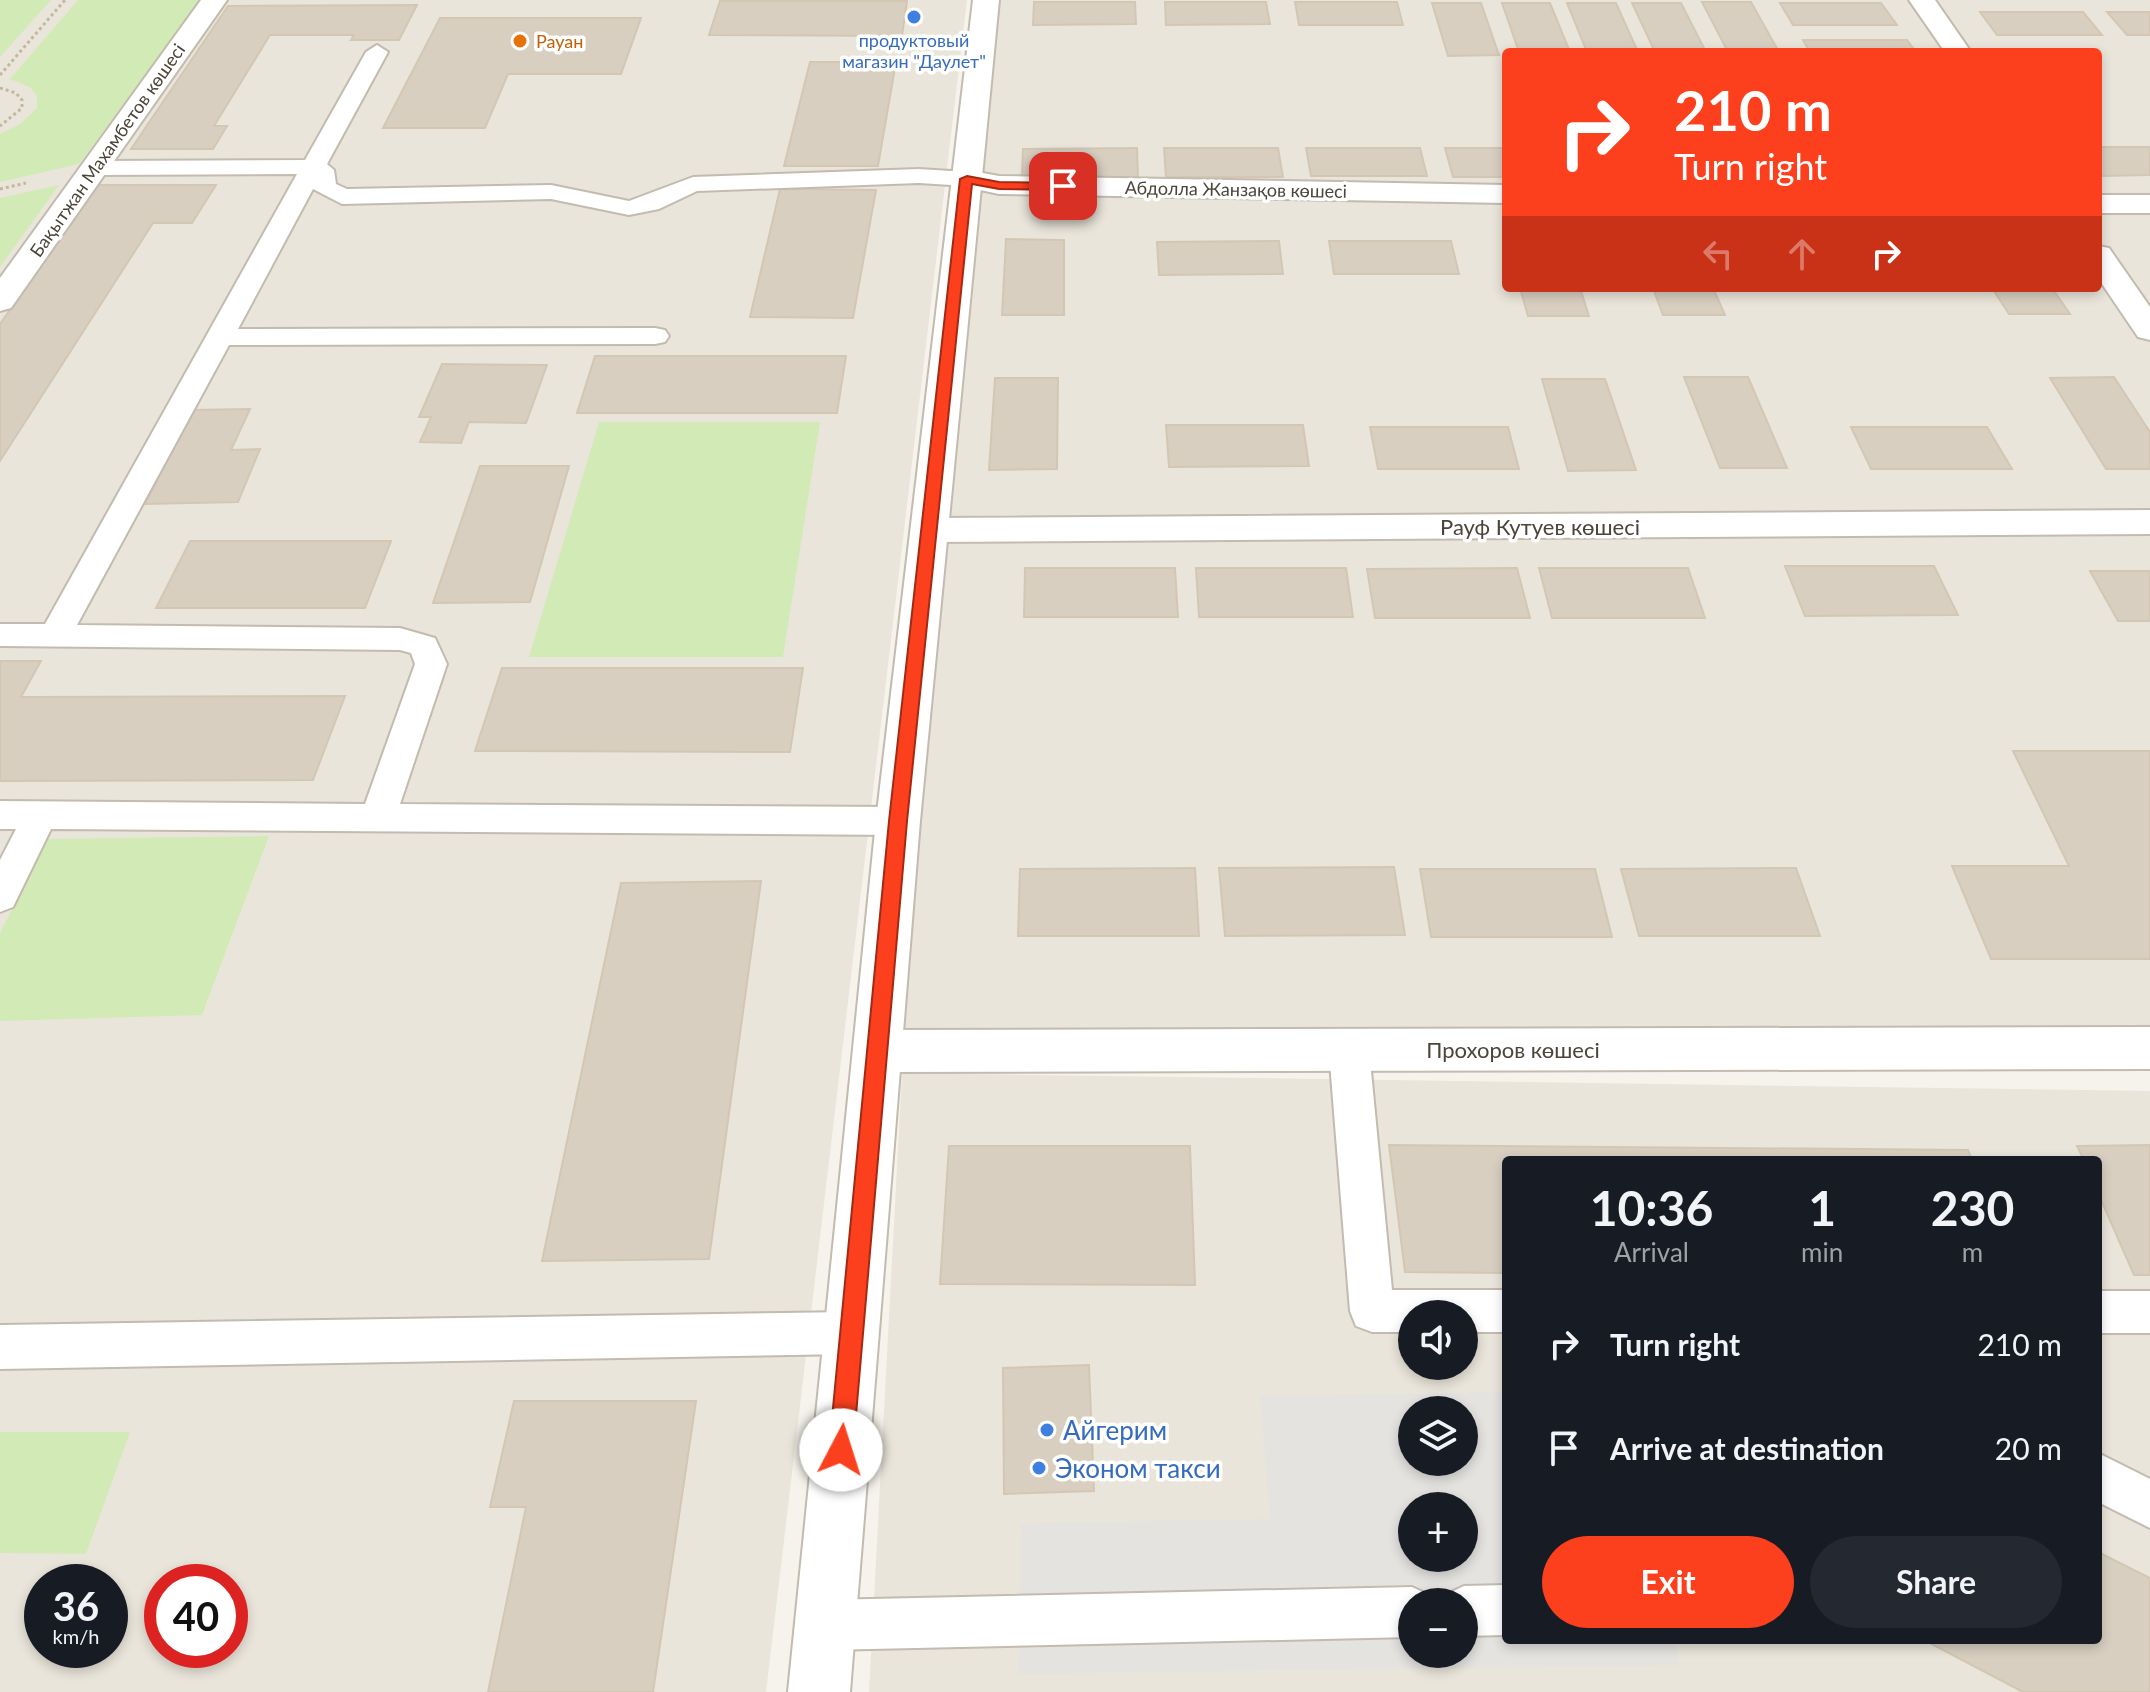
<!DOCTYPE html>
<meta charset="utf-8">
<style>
body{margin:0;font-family:Lato,sans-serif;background:#242831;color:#f1f3f6;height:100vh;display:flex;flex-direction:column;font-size:30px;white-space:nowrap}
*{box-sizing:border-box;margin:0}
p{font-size:26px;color:#9ea1a6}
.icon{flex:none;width:44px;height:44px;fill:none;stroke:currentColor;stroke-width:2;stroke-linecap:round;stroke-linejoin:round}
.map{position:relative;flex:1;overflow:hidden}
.panel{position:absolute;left:1502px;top:1156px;width:600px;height:488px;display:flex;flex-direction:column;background:#171b24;border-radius:8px;box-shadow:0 4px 12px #0003}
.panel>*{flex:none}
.banner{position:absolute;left:1502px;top:48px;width:600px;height:244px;border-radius:8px;box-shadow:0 4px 12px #0003;background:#fc3f1d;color:#fff;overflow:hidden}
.fabs{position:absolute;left:1398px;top:1300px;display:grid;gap:16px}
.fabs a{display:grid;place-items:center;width:80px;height:80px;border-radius:50%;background:#171b24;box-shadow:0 4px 12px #0003;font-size:40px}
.speed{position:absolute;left:24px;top:1564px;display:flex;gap:16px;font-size:40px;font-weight:700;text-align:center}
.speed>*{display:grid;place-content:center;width:104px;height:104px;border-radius:50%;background:#171b24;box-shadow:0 4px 12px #0003;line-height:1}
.speed small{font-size:20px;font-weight:400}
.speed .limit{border:12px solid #d22;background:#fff;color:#111}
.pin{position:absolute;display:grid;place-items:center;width:68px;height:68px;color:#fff;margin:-34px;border-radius:16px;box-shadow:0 4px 12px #0006}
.me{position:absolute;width:88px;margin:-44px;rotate:5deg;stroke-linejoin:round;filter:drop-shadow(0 0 6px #0008)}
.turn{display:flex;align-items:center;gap:28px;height:168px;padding:0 40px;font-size:36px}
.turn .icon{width:104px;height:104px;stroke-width:2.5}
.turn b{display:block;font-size:56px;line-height:68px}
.lanes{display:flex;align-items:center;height:76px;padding:0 40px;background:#0003;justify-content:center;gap:40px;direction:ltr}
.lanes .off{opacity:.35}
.eta{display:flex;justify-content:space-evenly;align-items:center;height:136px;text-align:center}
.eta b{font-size:48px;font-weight:700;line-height:56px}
.primary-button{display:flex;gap:16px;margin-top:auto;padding:16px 40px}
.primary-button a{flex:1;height:92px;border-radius:48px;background:#fc3f1d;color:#fff;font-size:32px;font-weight:700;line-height:92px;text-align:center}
.primary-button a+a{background:#242831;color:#f1f3f6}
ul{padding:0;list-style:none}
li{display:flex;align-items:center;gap:24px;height:104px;padding:0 40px}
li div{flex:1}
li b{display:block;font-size:30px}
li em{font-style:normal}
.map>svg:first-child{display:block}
</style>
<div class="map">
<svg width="2150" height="1692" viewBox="0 0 2150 1692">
<rect width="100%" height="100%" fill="#f6f3ec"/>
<path fill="#eae5da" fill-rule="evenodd" d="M0,0H967L766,1692H0ZM42,1582H110V1650H42ZM162,1582H230V1650H162Z
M986,0H1922L1958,52H1506V288H2098V255L2150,330V1048L877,1051Z
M1925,0H2150V201H2098V52H1962Z
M2098,207H2150V323L2098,247Z
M902,1073L2150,1091V1692H869ZM1506,1160H2098V1640H1506ZM1412,1314H1464V1366H1412ZM1412,1410H1464V1462H1412ZM1412,1506H1464V1558H1412ZM1412,1602H1464V1654H1412Z"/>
<path fill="#d2eab5" d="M0,0H51L0,57Z
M78,0H200L79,164L0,182V134L20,124L37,108V96L30,87L10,79Z
M59,185L0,267V198Z
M599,422H820L783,657H529Z
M269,836L202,1015L0,1021V933L47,839Z
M0,1432H130L86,1554L0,1553Z"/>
<path fill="#e5e3e0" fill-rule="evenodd" d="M1506,1392V1640H1675L1680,1665L1019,1674L1021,1523L1270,1519L1260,1396ZM1412,1410H1464V1462H1412ZM1412,1506H1464V1558H1412ZM1412,1602H1464V1654H1412Z"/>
<path fill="#d8cfc1" stroke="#d3c7b4" stroke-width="2" d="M720,1H907L902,36L709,35Z
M1034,2H1135L1136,24L1033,25Z
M1165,2H1266L1270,24L1166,25Z
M1295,2H1397L1403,25H1299Z
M1702,2H1751L1779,52H1728Z
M1432,3H1481L1499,55L1448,56Z
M1502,3H1550L1570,52H1519Z
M1567,3H1616L1638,52H1587Z
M1632,3H1681L1706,52H1655Z
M1780,3H1881L1897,25H1793Z
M417,5L399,40H351L354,35H270L214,126H227L213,149H131L228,6Z
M1980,12H2083L2102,35H1997Z
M2107,12H2150V35H2127Z
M440,18H641L621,74H508L485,128H383Z
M1803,40H1907L1916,52H1810Z
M810,62H896L878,166H784Z
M2098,147H2150V175L2102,176L2098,170Z
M1137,148L1138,177H1022L1023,149Z
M1164,148H1278L1283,177H1166Z
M1306,148H1420L1427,176H1311Z
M1445,148H1506V177H1453Z
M97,185H216L192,223H153L0,461V324Z
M780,189L876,190L853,318L750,317Z
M1006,239L1064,240V315H1002Z
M1279,241L1283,274L1159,275L1157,242Z
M1329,241H1451L1459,274H1334Z
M1520,288H1580L1589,316H1528Z
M1653,288H1713L1725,315H1663Z
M1992,288H2052L2070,314H2009Z
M595,356H846L837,413H577Z
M442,364L547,365L526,423L469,422L461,443L420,442L431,417H419Z
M1684,377H1748L1787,468H1720Z
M2114,377L2150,432V469H2106L2050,378Z
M995,378H1058L1057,469L989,470Z
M1542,379H1605L1636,470L1568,471Z
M250,409L231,450L260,449L238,502L145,504L191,410Z
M1166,425H1303L1309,466L1169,467Z
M1370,427H1508L1519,469H1378Z
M1851,427H1987L2012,469H1871Z
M480,466H569L530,602L433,603Z
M190,541H391L365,608H156Z
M1785,566H1934L1958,615L1805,616Z
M1025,568H1175L1178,617H1024Z
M1196,568H1346L1353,617H1199Z
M1517,568L1530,618H1375L1367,569Z
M1539,568H1688L1705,618H1552Z
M2090,571H2150V621H2118Z
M0,661H41L21,697L345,696L313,780L0,781Z
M502,668H803L790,752L475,751Z
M2013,751H2150V959H1991L1952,866H2069Z
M1394,867L1405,935L1225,936L1219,868Z
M1195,868L1199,936H1018L1020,869Z
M1796,868L1820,936H1639L1621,869Z
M1420,869H1595L1612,937H1431Z
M761,881L709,1259L542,1261L621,883Z
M1389,1145L1968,1150L1972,1160H1506V1273L1405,1272Z
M2150,1145V1275H2134L2098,1193V1160H2084L2077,1146Z
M949,1146H1190L1195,1285L940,1284Z
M1089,1365L1094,1491L1004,1494L1003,1368Z
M514,1401H696L653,1692H488L526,1507H490Z
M2098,1552L2150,1578V1692H2023L1926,1641L2098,1640Z"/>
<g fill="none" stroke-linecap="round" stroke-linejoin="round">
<g stroke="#c2bbae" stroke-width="4">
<path id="service" d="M377,45L388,52L327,164L334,170L336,184L347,189L551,185L629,201L693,177L919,169L967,172L979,179L967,186L919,183L697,191L659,209L629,215L551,199L342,204L313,189L238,329L655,328L665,330L669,336L665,342L655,344L229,345L77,625L400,628L435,638L447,664L400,804L898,807L911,811L916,821L911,831L898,835L51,829L13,907L0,912V860L16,829H0V801L365,804L415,664L411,653L400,650L0,646V624H45L297,174L94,175L82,168L94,161L305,160L366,52Z
M1349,1033L1363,1038L1369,1050L1392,1290H1506V1332H1464V1314H1412V1332H1372L1356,1326L1350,1311L1329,1050L1335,1038Z
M2098,1291H2150V1333H2098Z
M851,1312L867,1318L873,1333L867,1348L851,1354L0,1369V1325Z
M2098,1453L2150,1479V1528L2098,1502Z
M1506,1585V1635L1464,1636V1602H1443L1447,1594L1464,1586Z
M1412,1587L1429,1595L1433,1602H1412V1637L825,1650L807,1643L800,1625L807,1607L825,1600Z"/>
</g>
<g stroke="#c2bbae" stroke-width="4">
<path id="minor" d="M201,0H227L11,308L0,311V278Z
M1909,0H1935L1971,52H1945Z
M967,170L999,176L1506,185V203L999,194L957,185L952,179L957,173Z
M2098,195H2150V213H2098Z
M2098,246L2109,248L2150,307V340L2138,337L2098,278Z
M2150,510V534L930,542L917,539L911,530L917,521L930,518Z
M2150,1027V1069L877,1072L860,1066L853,1051L860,1036L877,1030Z"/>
</g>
<g stroke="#c2bbae" stroke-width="4">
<path id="tertiary" d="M973,0H999L920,821L850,1692H788L876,821Z"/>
</g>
<path stroke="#c4b79f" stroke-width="3" stroke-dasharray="3 3" stroke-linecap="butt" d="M0,75L65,0
M0,88L16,93L22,100V108L0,126
M0,189L26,183"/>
<use href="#service" fill="#fff" fill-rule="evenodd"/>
<use href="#minor" fill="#fff" fill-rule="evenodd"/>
<use href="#tertiary" fill="#fff" fill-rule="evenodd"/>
</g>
<path fill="#fc3f1d" stroke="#a42913" stroke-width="2" d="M967,176L999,182L1063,183L1069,186L1063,190L999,189L972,184L907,821L853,1450L849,1458L841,1462L832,1458L829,1450L889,821L960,179Z"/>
<g fill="#3f7fe0" stroke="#fff" stroke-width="3">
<circle cx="914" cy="17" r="8"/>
<circle cx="1047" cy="1430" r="8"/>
<circle cx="1039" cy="1468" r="8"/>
</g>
<circle fill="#e8710a" stroke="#fff" stroke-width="3" cx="520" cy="41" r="8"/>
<g text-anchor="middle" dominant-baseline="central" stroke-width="7" stroke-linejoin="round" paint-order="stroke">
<g font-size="18" fill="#366cbe" stroke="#fff">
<text x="914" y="40">продуктовый<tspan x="914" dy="21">магазин "Даулет"</tspan></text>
</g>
<g font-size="18" fill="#c56008" stroke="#fff" text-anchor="start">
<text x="536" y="41">Рауан</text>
</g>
<g font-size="18" fill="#4b4439" stroke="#fff">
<text transform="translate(107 150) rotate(-55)">Бақытжан Махамбетов көшесі</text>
<text transform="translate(1236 189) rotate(1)">Абдолла Жанзақов көшесі</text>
</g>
<g font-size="22" fill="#4b4439" stroke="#fff">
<text x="1540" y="526">Рауф Кутуев көшесі</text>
<text x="1513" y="1049">Прохоров көшесі</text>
</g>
<g font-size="26" fill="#366cbe" stroke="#fff" text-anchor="start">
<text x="1063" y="1430">Айгерим</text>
<text x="1055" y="1468">Эконом такси</text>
</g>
</g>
</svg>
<div class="fabs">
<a><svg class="icon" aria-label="sound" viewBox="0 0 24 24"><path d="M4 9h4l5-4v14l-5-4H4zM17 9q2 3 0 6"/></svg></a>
<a><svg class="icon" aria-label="layers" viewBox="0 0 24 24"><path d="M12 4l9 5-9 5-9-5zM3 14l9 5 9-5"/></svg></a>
<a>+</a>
<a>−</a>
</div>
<div class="speed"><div>36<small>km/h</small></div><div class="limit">40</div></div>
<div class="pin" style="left:1063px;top:186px;background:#d93025"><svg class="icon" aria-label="arrive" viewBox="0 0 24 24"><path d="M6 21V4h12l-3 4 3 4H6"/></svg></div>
<svg class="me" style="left:841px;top:1450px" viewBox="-20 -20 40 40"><circle r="19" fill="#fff"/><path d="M0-13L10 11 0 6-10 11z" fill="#fc3f1d"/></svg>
<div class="banner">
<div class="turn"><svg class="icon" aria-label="right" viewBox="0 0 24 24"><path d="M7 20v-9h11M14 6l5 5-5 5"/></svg><div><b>210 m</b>Turn right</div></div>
<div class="lanes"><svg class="icon off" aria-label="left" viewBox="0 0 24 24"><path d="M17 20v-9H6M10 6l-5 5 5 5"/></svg><svg class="icon off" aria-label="ahead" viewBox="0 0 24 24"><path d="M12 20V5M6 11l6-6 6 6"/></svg><svg class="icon" aria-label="right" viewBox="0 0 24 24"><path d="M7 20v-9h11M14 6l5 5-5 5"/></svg></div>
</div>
<section class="panel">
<div class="eta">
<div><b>10:36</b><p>Arrival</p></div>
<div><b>1</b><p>min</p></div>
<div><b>230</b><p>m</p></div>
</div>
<ul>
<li><svg class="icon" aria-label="right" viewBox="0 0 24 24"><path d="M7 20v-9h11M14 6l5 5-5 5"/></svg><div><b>Turn right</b></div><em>210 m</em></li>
<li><svg class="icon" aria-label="arrive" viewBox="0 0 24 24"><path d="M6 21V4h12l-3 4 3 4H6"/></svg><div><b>Arrive at destination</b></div><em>20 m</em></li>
</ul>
<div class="primary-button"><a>Exit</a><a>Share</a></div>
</section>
</div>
